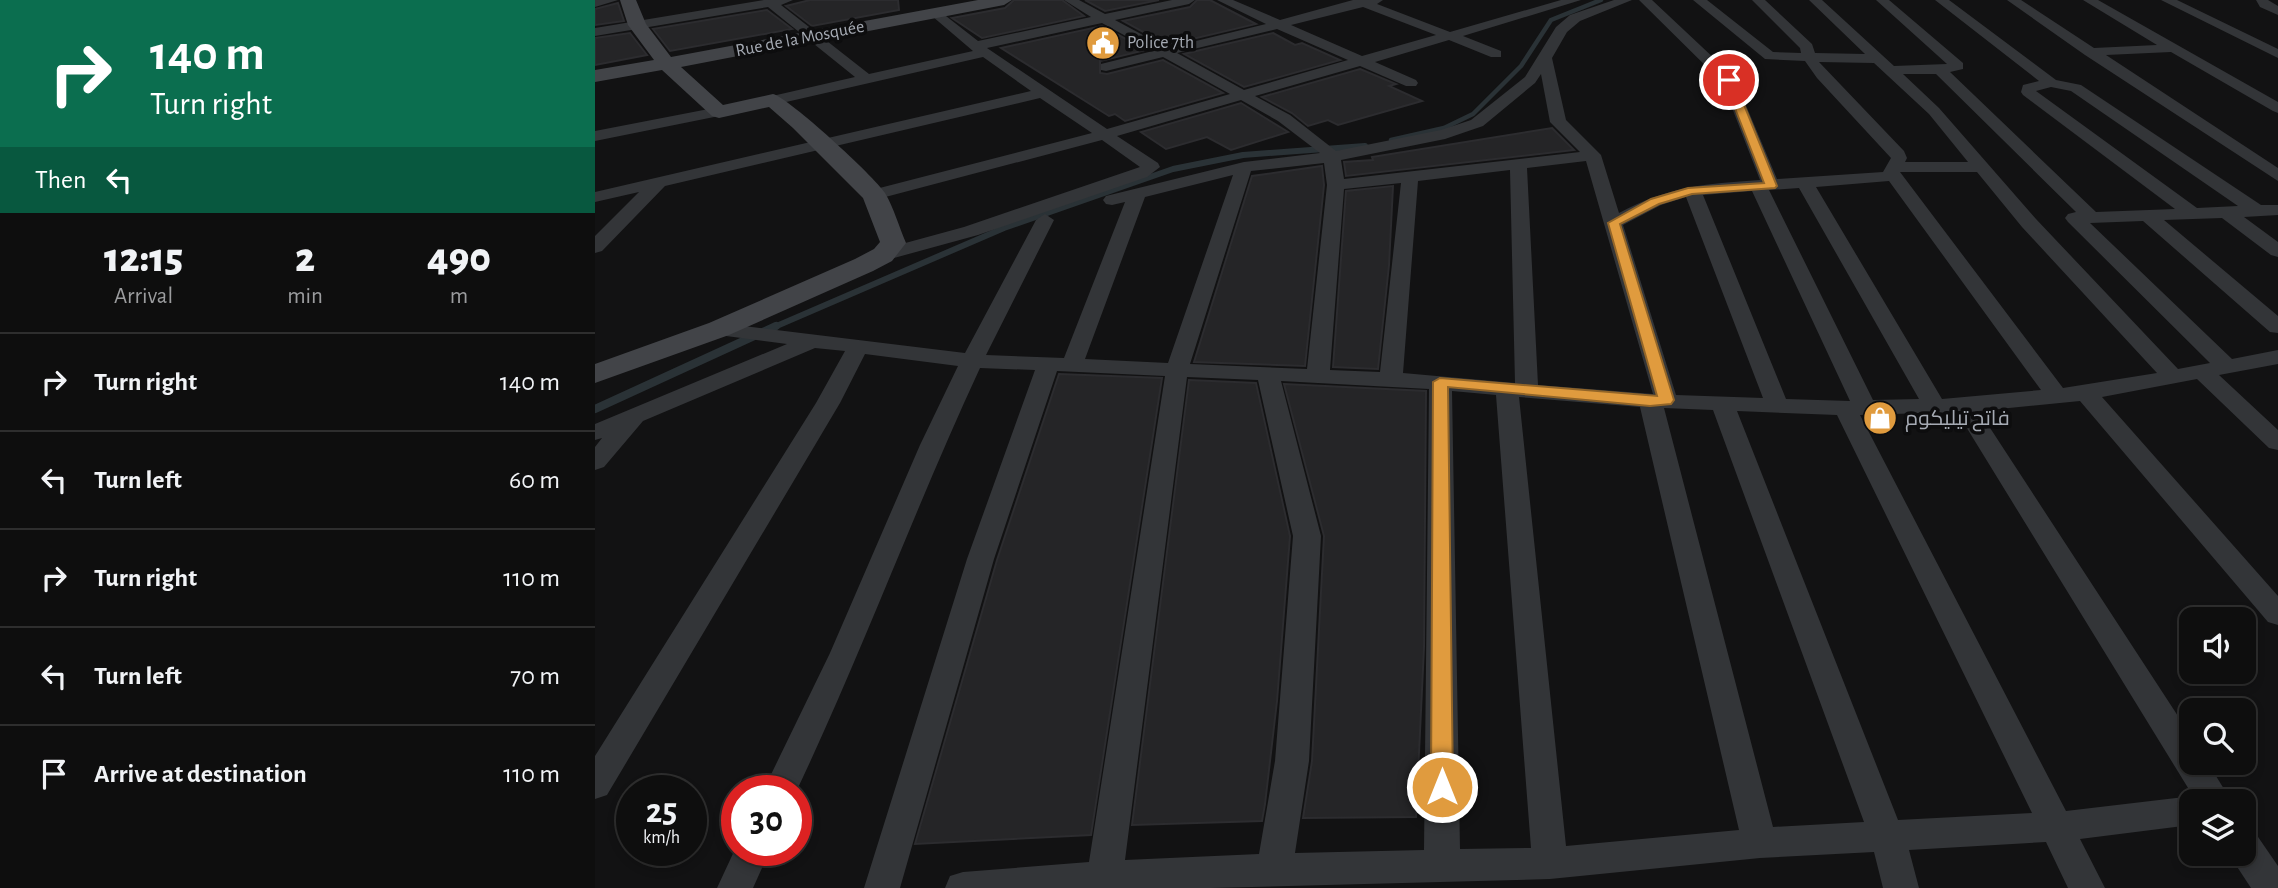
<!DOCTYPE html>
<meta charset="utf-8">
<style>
body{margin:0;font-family:"Alegreya Sans",Cairo,sans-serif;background:#171717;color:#f1f3f6;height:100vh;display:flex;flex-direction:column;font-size:26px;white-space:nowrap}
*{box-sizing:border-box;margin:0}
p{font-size:23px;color:#9b9c9e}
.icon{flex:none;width:38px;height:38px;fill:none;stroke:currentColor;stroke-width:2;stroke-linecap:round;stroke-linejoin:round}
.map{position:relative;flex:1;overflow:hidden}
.sheet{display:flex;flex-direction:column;background:#0e0e0e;width:595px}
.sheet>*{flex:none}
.hud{background:#0b6e4f;color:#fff;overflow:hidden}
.controls{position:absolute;left:1584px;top:607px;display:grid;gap:14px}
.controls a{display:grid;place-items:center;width:77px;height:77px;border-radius:14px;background:#0e0e0e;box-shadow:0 4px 10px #0003,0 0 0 2px #2e2e2e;font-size:35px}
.speed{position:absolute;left:21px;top:775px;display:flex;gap:14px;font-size:35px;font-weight:700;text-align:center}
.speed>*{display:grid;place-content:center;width:91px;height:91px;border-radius:50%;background:#0e0e0e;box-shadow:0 4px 10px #0003,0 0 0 2px #2e2e2e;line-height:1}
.speed small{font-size:18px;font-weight:400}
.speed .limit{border:10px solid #d22;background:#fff;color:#111}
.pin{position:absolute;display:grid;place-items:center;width:60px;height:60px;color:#fff;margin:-30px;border:4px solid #fff;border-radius:50%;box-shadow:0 2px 7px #0007}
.me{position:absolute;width:77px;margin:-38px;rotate:0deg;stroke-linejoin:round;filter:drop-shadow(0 0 5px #0008)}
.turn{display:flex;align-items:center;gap:24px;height:147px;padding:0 35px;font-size:32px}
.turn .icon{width:91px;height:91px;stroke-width:2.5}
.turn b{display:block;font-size:49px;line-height:60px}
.then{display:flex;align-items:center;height:66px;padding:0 35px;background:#0003;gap:14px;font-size:26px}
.eta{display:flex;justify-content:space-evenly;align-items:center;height:119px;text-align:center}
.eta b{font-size:42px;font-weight:800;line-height:49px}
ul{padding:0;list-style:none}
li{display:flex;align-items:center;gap:21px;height:98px;padding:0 35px;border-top:2px solid #2e2e2e}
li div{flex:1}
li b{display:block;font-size:26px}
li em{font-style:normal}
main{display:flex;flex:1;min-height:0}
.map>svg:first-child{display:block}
</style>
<main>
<section class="sheet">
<div class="hud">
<div class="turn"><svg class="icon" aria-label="right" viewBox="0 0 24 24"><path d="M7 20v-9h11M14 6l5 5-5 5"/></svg><div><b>140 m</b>Turn right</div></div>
<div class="then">Then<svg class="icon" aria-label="left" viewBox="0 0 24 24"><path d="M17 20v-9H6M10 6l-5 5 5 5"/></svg></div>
</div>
<div class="eta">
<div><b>12:15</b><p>Arrival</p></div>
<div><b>2</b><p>min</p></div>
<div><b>490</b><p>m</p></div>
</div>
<ul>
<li><svg class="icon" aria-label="right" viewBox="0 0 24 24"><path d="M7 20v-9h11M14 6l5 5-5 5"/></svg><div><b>Turn right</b></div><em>140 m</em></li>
<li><svg class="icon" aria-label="left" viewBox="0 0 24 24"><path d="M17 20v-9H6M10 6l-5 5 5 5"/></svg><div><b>Turn left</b></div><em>60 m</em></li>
<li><svg class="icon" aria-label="right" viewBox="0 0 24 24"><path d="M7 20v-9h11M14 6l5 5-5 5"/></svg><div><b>Turn right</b></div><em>110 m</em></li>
<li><svg class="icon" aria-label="left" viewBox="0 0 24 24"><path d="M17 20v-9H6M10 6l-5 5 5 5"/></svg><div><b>Turn left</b></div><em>70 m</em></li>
<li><svg class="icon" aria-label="arrive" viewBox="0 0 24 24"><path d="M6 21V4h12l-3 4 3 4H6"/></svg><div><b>Arrive at destination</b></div><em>110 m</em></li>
</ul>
</section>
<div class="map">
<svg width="1683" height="888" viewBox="0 0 1683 888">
<rect width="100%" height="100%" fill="#121213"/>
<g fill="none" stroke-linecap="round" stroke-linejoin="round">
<path stroke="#2a3236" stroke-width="4.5" d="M796,140L849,128L878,114L926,66L956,20L1006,0"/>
<path stroke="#2a3236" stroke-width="6" d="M177,328L409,228L578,169L648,155L770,146"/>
<path stroke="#2a3236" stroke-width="8" d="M0,409L181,326"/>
</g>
<path fill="#252527" stroke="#2c2c2f" stroke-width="2" d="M215,0H303L304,10L217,26L191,6Z
M419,0H467L489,16L387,38L357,18L410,8Z
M490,0H564L510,11Z
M602,0H615L661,24L572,45L528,21L595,7Z
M23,3L29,21L0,25V9Z
M172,10L197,29L75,51L58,29Z
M507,26L551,50L505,61V73L512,74L568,60L628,93L530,121L520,114L514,116L406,48Z
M35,33L52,55L0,65V38Z
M678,33L700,45L707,43L745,60L649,87L589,54Z
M765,69L801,84L794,86L827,101L743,125L733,120L713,126L697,113L667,97Z
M646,103L693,132L636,150L612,137L571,149L546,132Z
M957,128L979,150L751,176L749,162L778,160L777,157Z
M727,166L729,185L710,366L599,362L657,176Z
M798,186L794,265L783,369L738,367L751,191Z
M464,374L567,378L496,835L320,844L402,560Z
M594,380L661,383L695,536L682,701L670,804L667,821L537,825Z
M689,384L831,391L829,647L821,817L708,818L717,761L729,536Z"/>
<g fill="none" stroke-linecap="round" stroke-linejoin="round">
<path fill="#333538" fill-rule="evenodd" d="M0,0H23L0,7Z
M169,0H198L186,5L274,74L378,51L337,16L336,13L342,9L383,41L496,17L469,0H484L510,14L577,0H600L594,4L520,20L572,48L671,24L622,0H638L685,20L758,0H788L782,4L855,32L966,0H986L868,36L906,51V57H896L854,40L780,62L821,80L823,83L821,86H811L765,66L660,96L695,115L741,151L846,130L876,120L930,77L961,27L975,15L1019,0H1037L985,21L972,32L957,58L971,120L1006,155L1024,213C1075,186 1109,184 1165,180L1127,82L1044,0H1057L1139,77L1182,179L1288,172L1296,158L1222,78L1210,61L1170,59L1098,0H1112L1178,52L1206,53L1205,48L1157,0H1170L1217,44L1220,53L1270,54L1214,0H1227L1299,66L1352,64L1281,0H1294L1368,63V69L1355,72L1501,212L1580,209L1428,95L1426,92L1428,85L1444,81L1340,0H1354L1461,80L1486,85L1666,205H1683V215L1649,217L1683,242V257L1676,255L1627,218L1569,220L1683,316V333L1675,332L1548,221L1495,223L1637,359L1683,350V364L1624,375L1683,430V450L1674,448L1602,379L1507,397L1683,596V625L1673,622L1485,401L1384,411L1596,736V763H1613L1637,802H1596V825L1485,839L1510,888H1473L1451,842L1314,850L1324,888H1288L1279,852L1165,858L955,879L616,888H350L355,876L368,872L494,862L570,376L462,371L399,559L305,888H269L372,559L440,370L385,368C320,508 267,653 201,792L168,791L235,653L325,445L363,366L270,354L245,403L12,795L0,799V756L221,403L250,351L220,348L48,421L9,467L0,470V447L7,438L0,440V424L192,344L116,334L113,329L116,324L124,323L370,353L441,220L450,214L459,220L391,355L469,358L530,202L517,205L511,204L508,200L511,196L649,162L725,153L683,121L646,100L522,136L563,163L565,167L552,177L383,235L288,261L281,259L278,255L281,251L369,227L545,167L507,140L279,200L270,195L273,191L497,133L445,98L70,186L7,251L0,253V236L44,192L0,202V192L436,91L388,57L178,105L173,103L170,100L173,97L260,77L173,7L0,36V28ZM768,7L841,35L767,56L696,25ZM507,23L558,51L506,64V70L511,71L568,57L635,94L512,129L392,48ZM682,29L753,60L649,90L582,53ZM1224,62L1279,63L1334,114L1373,162H1310L1312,158L1309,151ZM946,74L955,122L985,152L749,179L746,160L850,139L888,126L940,83ZM1308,74H1341L1481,212L1473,214L1470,218L1473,222L1615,363L1583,369L1441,219L1344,108ZM1456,87L1476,91L1643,206L1602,208L1441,91ZM991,161L1058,394L943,385L932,168ZM729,163L732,185L712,369L595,364L656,171ZM915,170L920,383L808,373L823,181ZM1305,172H1382L1427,227L1562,373L1468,388ZM638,175L573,363L490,359L550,197ZM1294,181L1446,390L1347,399L1221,187ZM806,183L785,372L735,370L749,189ZM1204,188L1324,399L1278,400L1174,190ZM1157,191L1255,401L1191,399L1108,195ZM1091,197L1168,398L1081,395L1028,225L1066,205ZM592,377L663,380L698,536L680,761L664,854L530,860ZM686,381L834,389L829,850L700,853L714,761L726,536ZM857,391L901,395L936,848L865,849ZM924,397L1045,407L1144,830L971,846ZM1069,408L1118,410L1269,822L1178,827ZM1142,411L1242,415L1437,813L1303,820ZM1362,412L1598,796L1471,811L1265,415Z
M1412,0H1426L1499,48L1562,45L1488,0H1503L1683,102V113L1678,111L1576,52L1511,55L1683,168V181L1490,55Z
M1566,0H1582L1683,49V58Z
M1661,0H1673L1683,6V15L1665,7Z
M124,107L132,112L129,115L0,141V131Z
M1648,830L1661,834L1683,866V888H1656L1635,856L1648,854Z
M142,845V850H175L158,888H122Z"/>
<path fill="#424448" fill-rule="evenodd" d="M25,0H41L51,24L76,57L383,0H417L409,5L86,67L128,105L178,94C194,98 280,177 290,193C299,208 304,227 311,243L297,261L278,271L134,335L0,383V364L114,323L260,259L279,249L285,242L268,198L198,128L174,107L124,118L117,116L67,70L0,82V70L59,60L33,25Z"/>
</g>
<path fill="#e09b3e" stroke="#926528" stroke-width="2" d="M1134,77L1139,80L1182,186L1180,188L1097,194L1064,204L1025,224L1079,400L1076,404L1055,406L853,387L858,787L855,794L847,796L840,794L836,787L838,382L845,378L1062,396L1013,223L1056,199L1093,188L1169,183L1129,80Z"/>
<defs>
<g id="civic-disc" transform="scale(1.75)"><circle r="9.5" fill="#e09b3e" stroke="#0d0d0e"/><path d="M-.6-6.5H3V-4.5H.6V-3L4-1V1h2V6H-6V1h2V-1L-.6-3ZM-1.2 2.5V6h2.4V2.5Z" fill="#fff"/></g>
<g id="shop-disc" transform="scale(1.75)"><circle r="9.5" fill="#e09b3e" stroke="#0d0d0e"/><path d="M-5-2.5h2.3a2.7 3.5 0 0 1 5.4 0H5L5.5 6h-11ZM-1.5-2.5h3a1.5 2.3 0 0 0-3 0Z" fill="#fff"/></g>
</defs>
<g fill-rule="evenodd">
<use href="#civic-disc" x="508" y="43"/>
<use href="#shop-disc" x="1285" y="418"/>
</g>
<g text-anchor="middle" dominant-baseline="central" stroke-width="7" stroke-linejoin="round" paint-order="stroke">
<g font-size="18" fill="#a5aab3" stroke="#0d0d0e">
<text transform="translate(205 39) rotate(-11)">Rue de la Mosquée</text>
</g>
<g font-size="18" fill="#a5aab3" stroke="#0d0d0e" text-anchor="start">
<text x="532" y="43">Police 7th</text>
</g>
<g font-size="21" fill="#a5aab3" stroke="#0d0d0e" text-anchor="start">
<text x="1310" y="418">فاتح تيليكوم</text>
</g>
</g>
</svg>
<div class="controls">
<a><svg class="icon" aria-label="sound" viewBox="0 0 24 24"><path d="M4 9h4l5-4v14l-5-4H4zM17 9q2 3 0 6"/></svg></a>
<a><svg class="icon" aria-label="search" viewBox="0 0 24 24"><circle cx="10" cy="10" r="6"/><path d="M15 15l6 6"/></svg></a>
<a><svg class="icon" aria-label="layers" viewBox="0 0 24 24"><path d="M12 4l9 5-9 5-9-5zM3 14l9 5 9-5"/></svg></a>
</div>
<div class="speed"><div>25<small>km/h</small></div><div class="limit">30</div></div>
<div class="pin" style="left:1134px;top:80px;background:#d93025"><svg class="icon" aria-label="arrive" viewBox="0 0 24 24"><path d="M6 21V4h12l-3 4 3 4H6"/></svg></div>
<svg class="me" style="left:847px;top:787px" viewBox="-20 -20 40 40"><circle r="17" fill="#e09b3e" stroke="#fff" stroke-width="3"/><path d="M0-11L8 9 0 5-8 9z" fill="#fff"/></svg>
</div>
</main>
